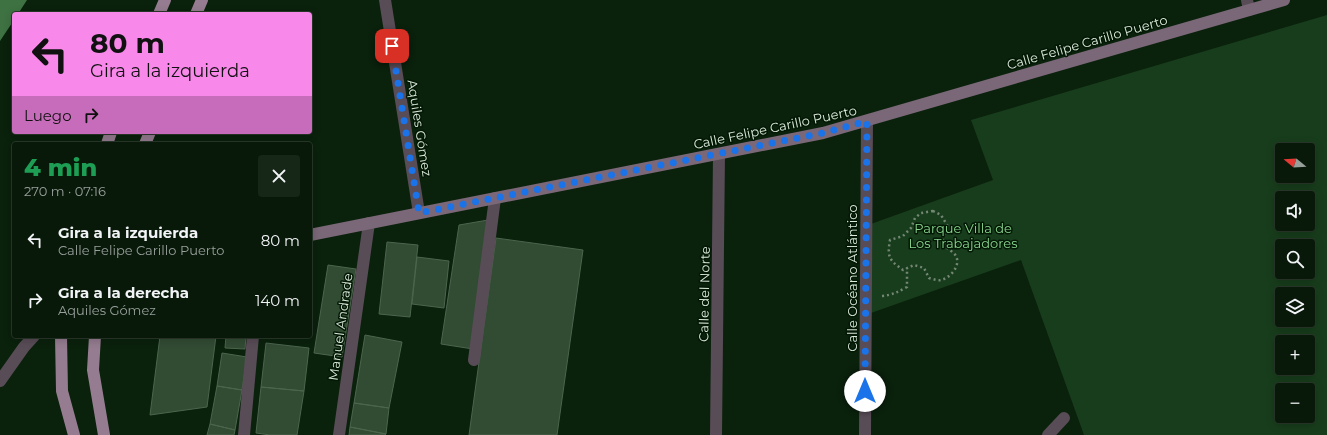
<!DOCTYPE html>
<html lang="es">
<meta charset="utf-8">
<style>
body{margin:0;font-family:Montserrat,sans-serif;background:#162617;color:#f1f3f6;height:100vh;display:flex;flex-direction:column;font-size:15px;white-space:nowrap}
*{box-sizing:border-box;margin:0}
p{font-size:13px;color:#98a09c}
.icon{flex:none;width:22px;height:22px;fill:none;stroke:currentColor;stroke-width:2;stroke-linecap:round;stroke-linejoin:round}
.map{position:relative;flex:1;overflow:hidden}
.panel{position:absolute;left:12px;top:142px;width:300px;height:196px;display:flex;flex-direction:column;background:#081909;border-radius:4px;box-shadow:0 2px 10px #0003,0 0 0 1px #29382a}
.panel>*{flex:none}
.hud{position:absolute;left:12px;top:12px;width:300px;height:122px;border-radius:4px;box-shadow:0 2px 10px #0003,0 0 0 1px #29382a;background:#f888ea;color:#111;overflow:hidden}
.needle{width:26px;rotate:288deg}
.controls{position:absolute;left:1275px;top:143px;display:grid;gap:8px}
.controls a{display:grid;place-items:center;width:40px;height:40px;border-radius:4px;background:#081909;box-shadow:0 2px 10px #0003,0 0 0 1px #29382a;font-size:20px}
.pin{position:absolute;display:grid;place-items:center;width:34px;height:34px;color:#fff;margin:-17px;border-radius:8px;box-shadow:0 2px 6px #0006}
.me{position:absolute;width:44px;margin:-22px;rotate:0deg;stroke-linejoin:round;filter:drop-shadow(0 0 3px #0008)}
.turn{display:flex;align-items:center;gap:14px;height:84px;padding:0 12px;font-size:18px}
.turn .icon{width:52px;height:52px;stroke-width:2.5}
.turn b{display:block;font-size:28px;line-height:34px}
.then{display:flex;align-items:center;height:38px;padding:0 12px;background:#0003;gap:8px;font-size:15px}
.round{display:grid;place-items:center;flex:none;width:42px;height:42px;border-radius:4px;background:#162617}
.headline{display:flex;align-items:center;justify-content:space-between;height:68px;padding:0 12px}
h1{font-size:24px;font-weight:800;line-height:30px;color:#1e9e55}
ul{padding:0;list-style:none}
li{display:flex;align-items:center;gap:12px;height:60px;padding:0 12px}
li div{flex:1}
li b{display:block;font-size:15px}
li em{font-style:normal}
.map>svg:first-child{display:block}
</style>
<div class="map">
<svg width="1327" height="435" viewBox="0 0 1327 435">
<rect width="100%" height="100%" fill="#0a210c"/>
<path fill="#183d1c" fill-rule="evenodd" d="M1327,15V435H1084L1021,260L871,313L868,225L993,180L971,120ZM1282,150H1308V176H1282ZM1282,198H1308V224H1282ZM1282,246H1308V272H1282ZM1282,294H1308V320H1282ZM1282,342H1308V368H1282ZM1282,390H1308V416H1282Z"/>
<path fill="#3e7242" d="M0,0H27L18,14H14V20L0,41Z"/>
<path fill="#324b33" stroke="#4c654d" d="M488,220L473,349L441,344L459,225Z
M496,238L583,250L557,435H469Z
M387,242L418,245L410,317L379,314Z
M417,257L449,261L444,308L412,304Z
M328,265L356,269L342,357L314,353Z
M365,335L402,342L389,408L354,403Z
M160,336H216L207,407L150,415Z
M226,336H246L245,349L225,348Z
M266,343L309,348L304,391L261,387Z
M222,353L247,357L242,390L217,386Z
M217,386L242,390L235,430L210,424Z
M261,387L304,391L297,435H270L256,433Z
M354,403L389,408L386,434L350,427Z
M210,424L235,430L234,435H207Z
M350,427L386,434L385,435H349Z"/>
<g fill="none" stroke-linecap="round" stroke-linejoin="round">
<path stroke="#748775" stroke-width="2.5" stroke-dasharray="2 3" stroke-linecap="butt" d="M933,211L941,215L947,225C946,230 942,237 943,243C945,248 953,251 956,256C961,266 950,278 941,280C938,281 933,279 929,278L924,268L914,265L903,270C889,260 887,257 890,240L903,236L911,228L915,218L921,213Z
M882,296C892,295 898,292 907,287V268"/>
<path stroke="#584c56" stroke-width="12" d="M385,0L419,213
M1247,0L1249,10
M474,360L495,198
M0,381L24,347L34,336
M244,435L253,336
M339,435L369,223
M716,435L719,154
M865,435L867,121
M1048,435L1064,418"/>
<path stroke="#7a6777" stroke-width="12" d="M310,235L823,133L1284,0"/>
<path stroke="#957c90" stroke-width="12" d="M159,14L165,0
M196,14L202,0
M107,144L111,132
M145,144L150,132
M61,336L62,391L74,435
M95,336L93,370L104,435"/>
</g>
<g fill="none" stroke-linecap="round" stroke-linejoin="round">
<path stroke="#1a73e8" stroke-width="7" stroke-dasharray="0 12.6" d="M392,46L419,213L823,133L867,121L865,391"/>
</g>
<g text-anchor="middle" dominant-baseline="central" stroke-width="3" stroke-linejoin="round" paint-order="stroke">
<g font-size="13" fill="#dae9da" stroke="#031805">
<text transform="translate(1087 42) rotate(-16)">Calle Felipe Carillo Puerto</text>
<text transform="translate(775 127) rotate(-12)">Calle Felipe Carillo Puerto</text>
<text transform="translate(420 128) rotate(81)">Aquiles Gómez</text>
<text transform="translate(852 278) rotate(-90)">Calle Océano Atlántico</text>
<text transform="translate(704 294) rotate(-89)">Calle del Norte</text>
<text transform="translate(340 327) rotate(-82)">Manuel Andrade</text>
</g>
<g font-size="13" fill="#8ad68f" stroke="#031805">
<text x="963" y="228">Parque Villa de<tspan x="963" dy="15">Los Trabajadores</tspan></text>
</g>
</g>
</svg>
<div class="controls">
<a><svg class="needle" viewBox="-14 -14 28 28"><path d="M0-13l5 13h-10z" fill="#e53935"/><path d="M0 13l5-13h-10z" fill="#98a09c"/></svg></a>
<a><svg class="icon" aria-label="sound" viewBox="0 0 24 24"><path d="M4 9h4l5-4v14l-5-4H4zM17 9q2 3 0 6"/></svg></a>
<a><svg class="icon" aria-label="search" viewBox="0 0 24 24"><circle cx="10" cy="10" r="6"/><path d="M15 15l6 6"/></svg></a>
<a><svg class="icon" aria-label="layers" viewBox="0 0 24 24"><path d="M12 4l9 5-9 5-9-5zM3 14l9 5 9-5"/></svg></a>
<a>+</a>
<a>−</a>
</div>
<div class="pin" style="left:392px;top:46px;background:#d93025"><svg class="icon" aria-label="arrive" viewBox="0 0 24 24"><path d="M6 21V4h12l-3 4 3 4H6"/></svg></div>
<svg class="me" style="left:865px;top:391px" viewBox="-20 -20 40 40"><circle r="19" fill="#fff"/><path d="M0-13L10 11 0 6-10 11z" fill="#1a73e8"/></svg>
<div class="hud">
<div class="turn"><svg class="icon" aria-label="left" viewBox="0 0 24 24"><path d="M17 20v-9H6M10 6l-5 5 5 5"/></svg><div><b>80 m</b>Gira a la izquierda</div></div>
<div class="then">Luego<svg class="icon" aria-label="right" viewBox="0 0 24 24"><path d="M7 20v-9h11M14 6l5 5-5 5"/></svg></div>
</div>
<section class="panel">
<div class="headline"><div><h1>4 min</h1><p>270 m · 07:16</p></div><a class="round"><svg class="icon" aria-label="close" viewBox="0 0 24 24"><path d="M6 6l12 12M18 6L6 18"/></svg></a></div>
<ul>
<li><svg class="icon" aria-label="left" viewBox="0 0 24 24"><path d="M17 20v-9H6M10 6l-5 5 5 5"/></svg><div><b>Gira a la izquierda</b><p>Calle Felipe Carillo Puerto</p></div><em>80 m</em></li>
<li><svg class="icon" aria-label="right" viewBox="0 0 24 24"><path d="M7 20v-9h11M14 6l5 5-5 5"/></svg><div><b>Gira a la derecha</b><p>Aquiles Gómez</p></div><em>140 m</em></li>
</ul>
</section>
</div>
